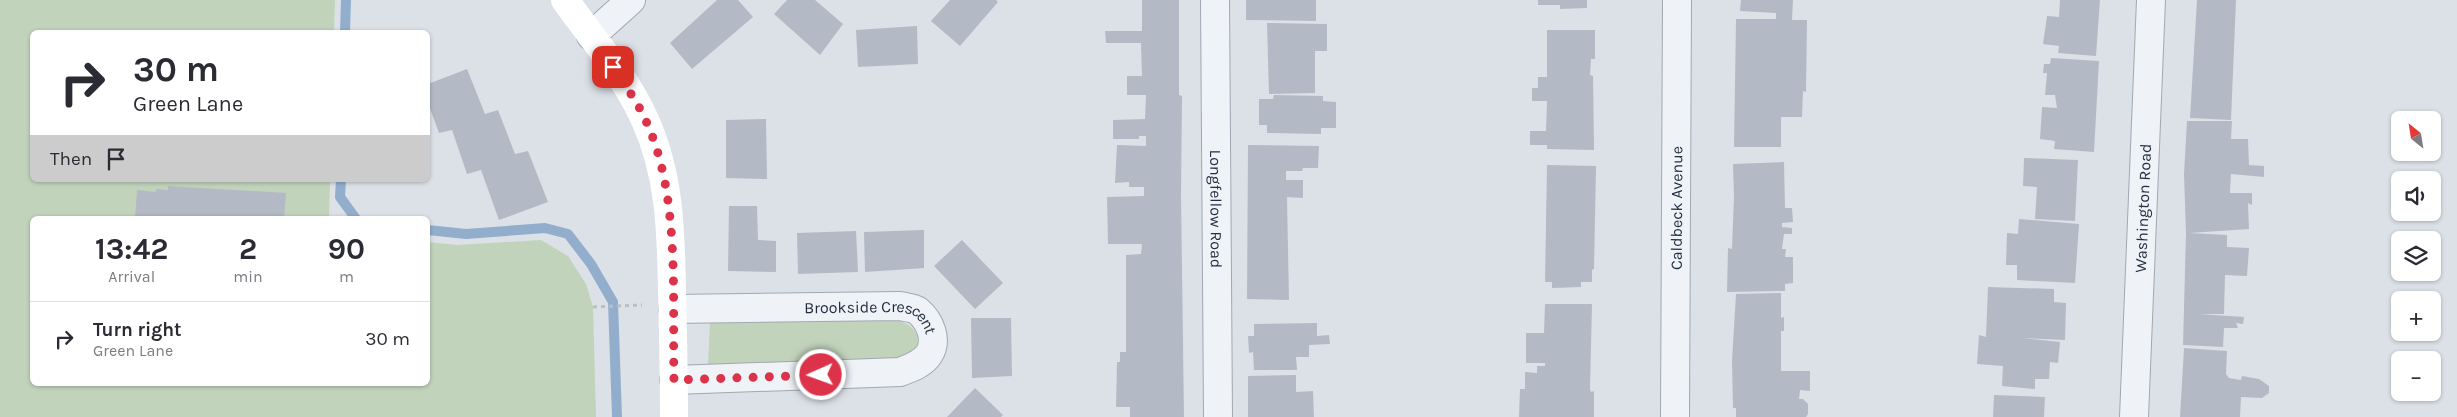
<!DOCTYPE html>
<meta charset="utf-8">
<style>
body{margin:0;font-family:Karla,sans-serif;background:#f7f7f7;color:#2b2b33;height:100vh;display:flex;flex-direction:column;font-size:19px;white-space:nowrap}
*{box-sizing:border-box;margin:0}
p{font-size:16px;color:#7c7c81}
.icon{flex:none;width:28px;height:28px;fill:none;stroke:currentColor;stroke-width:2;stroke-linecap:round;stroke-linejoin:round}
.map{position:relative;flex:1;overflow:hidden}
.details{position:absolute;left:30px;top:216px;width:400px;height:170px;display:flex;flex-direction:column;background:#fff;border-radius:8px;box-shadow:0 1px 4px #0004}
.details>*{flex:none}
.top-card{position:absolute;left:30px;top:30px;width:400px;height:152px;border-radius:8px;box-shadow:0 1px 4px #0004;background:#fff;color:#2b2b33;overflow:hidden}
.needle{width:32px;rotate:330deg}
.tools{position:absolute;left:2391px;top:111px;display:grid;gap:10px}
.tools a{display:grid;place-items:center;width:50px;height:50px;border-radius:8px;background:#fff;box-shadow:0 1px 4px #0004;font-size:25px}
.pin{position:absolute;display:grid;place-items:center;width:42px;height:42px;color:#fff;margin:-21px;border-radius:10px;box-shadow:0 2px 8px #0006}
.me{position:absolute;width:55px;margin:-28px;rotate:268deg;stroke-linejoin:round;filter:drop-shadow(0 0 4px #0008)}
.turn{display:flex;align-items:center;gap:18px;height:105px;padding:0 20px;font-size:22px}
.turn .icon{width:65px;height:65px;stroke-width:2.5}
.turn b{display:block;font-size:35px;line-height:42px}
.then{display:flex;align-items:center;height:48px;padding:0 20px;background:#0003;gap:10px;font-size:19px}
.eta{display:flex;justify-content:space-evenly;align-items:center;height:85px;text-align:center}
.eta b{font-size:30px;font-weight:700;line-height:35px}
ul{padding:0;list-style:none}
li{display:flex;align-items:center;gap:15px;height:75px;padding:0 20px;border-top:1px solid #e1e1e2}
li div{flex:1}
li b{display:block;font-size:19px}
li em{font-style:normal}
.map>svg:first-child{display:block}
</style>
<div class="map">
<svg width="2457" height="417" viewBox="0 0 2457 417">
<rect width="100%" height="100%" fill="#dce1e8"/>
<path fill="#c2d3bc" d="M0,0H335L334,32H32V180H330L329,219H32V384H428V242L457,245L541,240L568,256L586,284L593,307L596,417H0Z
M898,320C919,328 924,340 909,358L708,365L710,323Z"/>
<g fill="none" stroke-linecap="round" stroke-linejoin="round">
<path stroke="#93aecd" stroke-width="10" d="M345,32L346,0
M341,180L340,197L356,219
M428,230L466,234L545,228L568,234L591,264L613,302L617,417"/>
</g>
<path fill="#b3bac5" d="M717,0H738L753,17L692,69L670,43Z
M787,0H815L843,24L820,55L774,14Z
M950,0H996L998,2L960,46L931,21Z
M1142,0H1179V95L1182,96L1181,196L1184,417H1130V407H1116L1117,362H1120V352H1126V255L1141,254L1142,244H1108L1107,197L1144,196V187H1129V182L1115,183L1117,145L1146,146V136H1139V139H1113V120L1145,119L1146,95H1127V76H1142L1141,43H1106L1105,31H1142Z
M1246,0H1316V21L1246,20Z
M1538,0H1587V8L1560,9V5H1538Z
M1741,0H1793L1792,20H1807L1806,92L1803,91L1802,117H1781V147H1734L1736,19H1776V13L1740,11Z
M2060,0H2100L2096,56L2058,53L2059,46L2043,44L2047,16L2059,17Z
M2197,0H2236L2231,120L2190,118Z
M1267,23L1327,24V51H1315V93L1269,94Z
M917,26L918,64L858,67L856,30Z
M1547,30H1595V59H1591L1590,75L1593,76L1594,150L1547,149V145H1530V131H1546L1547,101H1532V88H1538V77H1547Z
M2051,58L2099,61L2094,152L2054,149L2055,141L2040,139L2042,107L2057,108L2055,95H2045L2047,73H2043L2044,64H2050Z
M467,69L485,114L498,110L515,154L528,151L548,202L499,220L481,170L467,174L452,130L439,133L428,103V84Z
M1274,95L1323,96V101L1336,102V128H1321V134L1267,133V125H1259V99H1273Z
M766,119L767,179L726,178V120Z
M2187,121H2232L2231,139H2248L2249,165L2264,166V177L2231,174L2230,193H2252V205L2248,203L2249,229L2189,233L2227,235V247L2249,248L2247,276L2225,275L2224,314H2199L2244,317L2243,324L2236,323L2238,328H2224L2223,347L2183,345L2186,233L2184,174Z
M1248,145L1319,146L1318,168H1303L1302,171H1286V180H1303V198L1287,197L1289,300L1247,299Z
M2024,158L2078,160L2075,221L2035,219L2037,187L2023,186Z
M1784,162L1785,208H1792L1793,222L1782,223V227L1792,228V234H1784L1782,249H1786L1785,257H1793V283L1785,284V291L1727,292L1728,248L1732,249L1734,196L1733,164Z
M1547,165L1596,166L1594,269L1592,270V282H1581V287L1552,288V282H1545Z
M168,186L286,193L284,219H135L137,190L156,192V189L168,190Z
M729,206H757L758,240L776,241V272L728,271Z
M2019,219L2079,224L2075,283L2017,280V265H2006L2007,233L2018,234Z
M924,230V268L865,272L864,232Z
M856,231L858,272L798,274L797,233Z
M962,240L1003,283L975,309L934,266Z
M1988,287L2054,289V302L2066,303L2065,340L2022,338L2060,342L2058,363L2050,362L2049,379H2035V389L2002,386L2003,366L1977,364L1979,335L1986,337Z
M1781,293V318L1784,317V331H1781V371H1810V391L1800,390L1799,399H1803L1808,404V414L1806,417H1736V408H1733L1732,361L1736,294Z
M1545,304H1592L1590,389L1591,392L1594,391V417H1519L1520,389H1525V372L1537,373V366H1545V363H1526V333H1544Z
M971,318H1011L1012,376L972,378Z
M1317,323V336L1329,335L1330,344L1309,345V357H1296L1297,370H1254L1253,352L1249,353L1248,336H1254V324Z
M2184,348L2227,351L2226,374L2229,378L2241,380L2242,376L2259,379L2269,386V393L2262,398L2241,397L2240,417H2180Z
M1296,375V392L1313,391L1314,417H1248V376Z
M975,388L1003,415L1001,417H947Z
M1994,395L2045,397L2044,417H1993Z"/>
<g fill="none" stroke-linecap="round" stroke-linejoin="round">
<g stroke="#a1a8b2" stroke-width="30">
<g id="street">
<path id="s1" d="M1215,0L1218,417"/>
<path d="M591,36L631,0"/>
<path id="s2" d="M673,309L900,306C905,307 914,308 918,311C930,321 938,340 929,354C923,364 910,368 900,372L674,380"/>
<path id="s3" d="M1675,417L1677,0"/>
<path id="s4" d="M2134,417L2151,0"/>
</g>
</g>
<path stroke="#babfc7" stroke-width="3" stroke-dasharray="4 4" stroke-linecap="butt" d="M593,307L642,305"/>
<use href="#street" stroke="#eff2f6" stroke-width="28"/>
<path stroke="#fff" stroke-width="28" d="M565,0C592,38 626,77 645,120C670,175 671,232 672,291C673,333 674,375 674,417"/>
</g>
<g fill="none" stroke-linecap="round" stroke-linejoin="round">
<path stroke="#dc324a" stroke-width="9" stroke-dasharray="0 16.2" d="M613,67C624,84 637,101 645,119C681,194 672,298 674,380L821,375"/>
</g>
<g text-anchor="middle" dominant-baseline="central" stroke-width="4.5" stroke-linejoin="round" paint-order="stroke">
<g font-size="16" fill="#242e40" stroke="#ecf0f6">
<text stroke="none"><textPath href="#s3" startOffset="209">Caldbeck Avenue</textPath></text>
<text stroke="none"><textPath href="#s1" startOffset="209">Longfellow Road</textPath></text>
<text stroke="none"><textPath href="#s4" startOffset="209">Washington Road</textPath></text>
<text stroke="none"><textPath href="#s2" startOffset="202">Brookside Crescent</textPath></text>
</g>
</g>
</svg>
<div class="tools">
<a><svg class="needle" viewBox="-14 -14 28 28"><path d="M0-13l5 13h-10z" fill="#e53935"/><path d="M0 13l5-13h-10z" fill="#7c7c81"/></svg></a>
<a><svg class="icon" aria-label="sound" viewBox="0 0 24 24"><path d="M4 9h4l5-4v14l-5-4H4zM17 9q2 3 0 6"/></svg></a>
<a><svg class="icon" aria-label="layers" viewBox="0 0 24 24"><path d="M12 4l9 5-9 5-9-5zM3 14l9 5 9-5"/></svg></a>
<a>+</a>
<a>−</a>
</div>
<div class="pin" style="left:613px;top:67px;background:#d93025"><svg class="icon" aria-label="arrive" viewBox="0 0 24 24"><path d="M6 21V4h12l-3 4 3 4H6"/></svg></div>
<svg class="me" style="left:821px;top:375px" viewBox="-20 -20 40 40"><circle r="17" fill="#dc324a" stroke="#fff" stroke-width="3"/><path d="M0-11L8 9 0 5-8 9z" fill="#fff"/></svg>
<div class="top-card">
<div class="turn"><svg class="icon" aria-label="right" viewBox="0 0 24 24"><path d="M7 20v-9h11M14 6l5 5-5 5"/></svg><div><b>30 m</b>Green Lane</div></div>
<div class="then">Then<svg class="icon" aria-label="arrive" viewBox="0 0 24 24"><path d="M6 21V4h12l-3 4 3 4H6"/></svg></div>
</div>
<section class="details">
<div class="eta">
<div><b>13:42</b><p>Arrival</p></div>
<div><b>2</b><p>min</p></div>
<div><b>90</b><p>m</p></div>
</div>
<ul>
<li><svg class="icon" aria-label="right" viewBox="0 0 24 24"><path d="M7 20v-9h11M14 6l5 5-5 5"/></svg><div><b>Turn right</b><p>Green Lane</p></div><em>30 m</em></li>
</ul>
</section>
</div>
